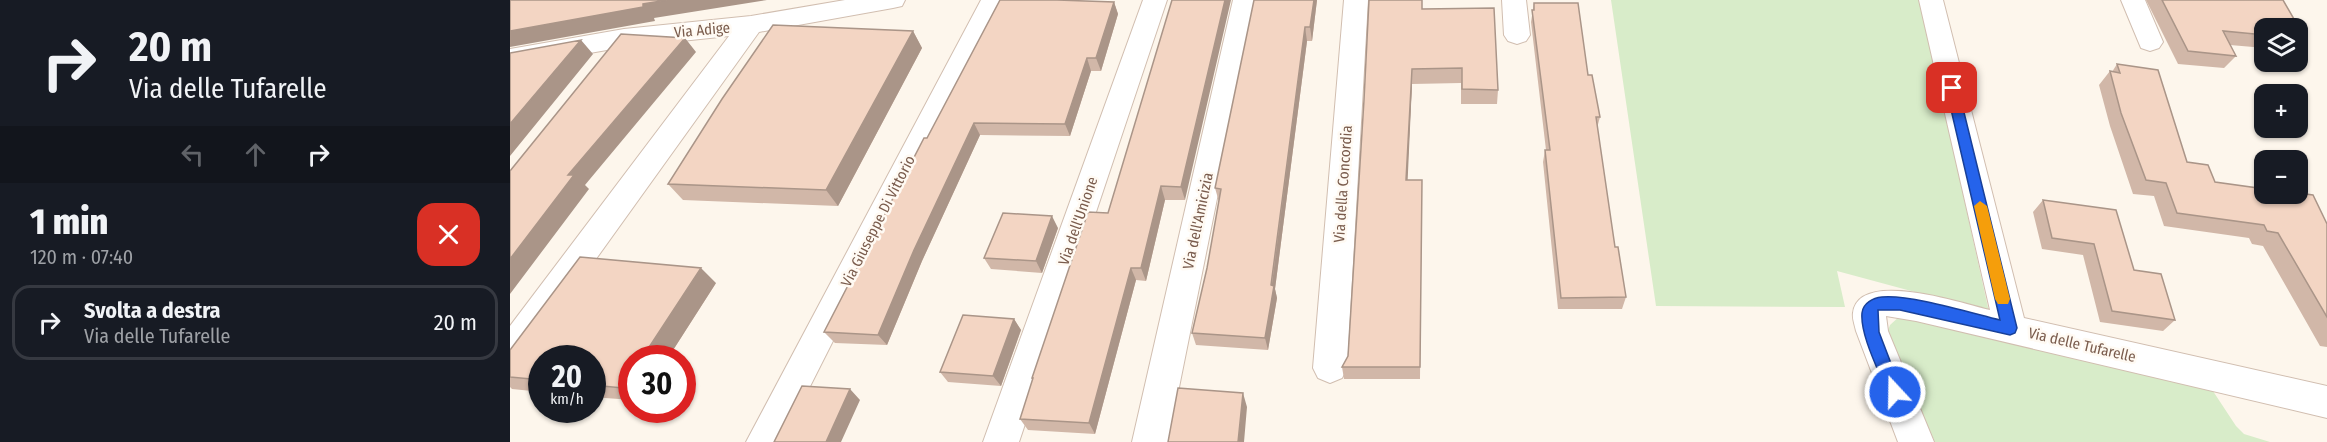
<!DOCTYPE html>
<html lang="it">
<meta charset="utf-8">
<style>
body{margin:0;font-family:"Fira Sans Condensed",sans-serif;background:#20242c;color:#f1f3f6;height:100vh;display:flex;flex-direction:column;font-size:22px;white-space:nowrap}
*{box-sizing:border-box;margin:0}
p{font-size:20px;color:#9ea1a6}
.icon{flex:none;width:33px;height:33px;fill:none;stroke:currentColor;stroke-width:2;stroke-linecap:round;stroke-linejoin:round}
.map{position:relative;flex:1;overflow:hidden}
.drawer{display:flex;flex-direction:column;background:#171b24;width:510px}
.drawer>*{flex:none}
.hud{background:#171b24;color:#f1f3f6;overflow:hidden}
.fabs{position:absolute;left:1744px;top:18px;display:grid;gap:12px}
.fabs a{display:grid;place-items:center;width:54px;height:54px;border-radius:12px;background:#171b24;box-shadow:0 2px 4px #0004;font-size:30px}
.speed{position:absolute;left:18px;top:345px;display:flex;gap:12px;font-size:30px;font-weight:700;text-align:center}
.speed>*{display:grid;place-content:center;width:78px;height:78px;border-radius:50%;background:#171b24;box-shadow:0 2px 4px #0004;line-height:1}
.speed small{font-size:15px;font-weight:400}
.speed .limit{border:9px solid #d22;background:#fff;color:#111}
.pin{position:absolute;display:grid;place-items:center;width:51px;height:51px;color:#fff;margin:-26px;border-radius:12px;box-shadow:0 3px 9px #0006}
.me{position:absolute;width:66px;margin:-33px;rotate:339deg;stroke-linejoin:round;filter:drop-shadow(0 0 4px #0008)}
.turn{display:flex;align-items:center;gap:21px;height:126px;padding:0 30px;font-size:27px}
.turn .icon{width:78px;height:78px;stroke-width:2.5}
.turn b{display:block;font-size:42px;line-height:51px}
.lanes{display:flex;align-items:center;height:57px;padding:0 30px;background:#0003;justify-content:center;gap:30px;direction:ltr}
.lanes .off{opacity:.35}
.round{display:grid;place-items:center;flex:none;width:63px;height:63px;border-radius:18px;background:#20242c}
.overview{display:flex;align-items:center;justify-content:space-between;height:102px;padding:0 30px}
h1{font-size:36px;font-weight:800;line-height:45px}
ul{padding:0;list-style:none}
li{display:flex;align-items:center;gap:18px;height:75px;margin:0 12px 9px;padding:0 18px;border:3px solid #363941;border-radius:18px}
li div{flex:1}
li b{display:block;font-size:22px}
li em{font-style:normal}
main{display:flex;flex:1;min-height:0}
.map>svg:first-child{display:block}
</style>
<main>
<section class="drawer">
<div class="hud">
<div class="turn"><svg class="icon" aria-label="right" viewBox="0 0 24 24"><path d="M7 20v-9h11M14 6l5 5-5 5"/></svg><div><b>20 m</b>Via delle Tufarelle</div></div>
<div class="lanes"><svg class="icon off" aria-label="left" viewBox="0 0 24 24"><path d="M17 20v-9H6M10 6l-5 5 5 5"/></svg><svg class="icon off" aria-label="ahead" viewBox="0 0 24 24"><path d="M12 20V5M6 11l6-6 6 6"/></svg><svg class="icon" aria-label="right" viewBox="0 0 24 24"><path d="M7 20v-9h11M14 6l5 5-5 5"/></svg></div>
</div>
<div class="overview"><div><h1>1 min</h1><p>120 m · 07:40</p></div><a class="round" style="background:#d93025;color:#fff"><svg class="icon" aria-label="close" viewBox="0 0 24 24"><path d="M6 6l12 12M18 6L6 18"/></svg></a></div>
<ul>
<li><svg class="icon" aria-label="right" viewBox="0 0 24 24"><path d="M7 20v-9h11M14 6l5 5-5 5"/></svg><div><b>Svolta a destra</b><p>Via delle Tufarelle</p></div><em>20 m</em></li>
</ul>
</section>
<div class="map">
<svg width="1817" height="442" viewBox="0 0 1817 442">
<rect width="100%" height="100%" fill="#fdf6ec"/>
<path fill="#d8ecc9" d="M1101,0H1410L1479,312L1327,271L1335,307L1146,306Z
M1391,315L1697,382L1726,426L1734,434L1760,442H1425L1376,336L1380,325Z"/>
<g fill="none" stroke-linecap="round" stroke-linejoin="round">
<g stroke="#d1beb0" stroke-width="2">
<path id="street" d="M335,0H395L392,6L383,8L249,32L12,362L0,366V326L219,36L114,47L0,67V49L114,29L241,16Z
M471,0H495L272,442H236Z
M633,0H657L509,442H473Z
M723,0H747L658,442H622Z
M834,0H858L837,368L832,378L820,383L808,378L803,368Z
M992,0H1016L1020,35L1016,41L1007,44L998,41L994,35Z
M1409,0H1433L1514,318L1817,386V418L1406,321L1376,316L1378,331L1424,442H1388L1346,331C1345,326 1342,318 1343,313C1348,268 1454,304 1480,310Z
M1611,0H1635L1653,42L1649,48L1640,51L1631,48Z"/>
</g>
<use href="#street" fill="#fff" fill-rule="evenodd"/>
</g>
<path fill="#d1b7a8" d="M662,0L675,200H655L636,281L626,280L585,434L518,430L510,419L523,380L522,378L598,213Z
M744,0H807L802,41H797L765,289L767,298L758,350L686,345L682,333L697,268L709,202L705,188Z
M1636,0H1773L1795,38L1788,46V28H1755V48L1720,45L1726,56L1714,68L1668,64Z
M557,1L604,2L608,14L591,71H581L560,136L470,135L412,261L377,345L325,343L314,332L417,138Z
M1024,3L1078,75L1090,117L1087,128L1105,247L1116,297L1112,309H1048L1033,162L1035,150H1036L1021,22Z
M912,9L988,90L987,104H951V83L902,84L897,180H912L910,379H834L832,367L838,356Z
M403,31L412,48L328,206L173,200L158,184Z
M1607,64L1677,162L1705,182L1817,224V347L1810,346L1753,246L1742,244L1739,238L1654,226L1644,196L1623,194L1600,126L1589,85L1600,71L1602,72Z
M1533,200L1624,270L1665,320L1653,331L1590,322L1573,255L1532,249L1523,212Z
M548,228L532,273L481,269L474,258Z
M206,283L158,358H122V400L82,397V358H32V392L2,389L0,387V350Z
M504,319L511,330L491,386L438,382L430,372Z"/>
<path fill="#aa9588" d="M157,0H257L144,18L145,21L0,47V31L133,4Z
M715,0H721L675,200L671,187Z
M804,0H807L802,41L800,27Z
M604,2L608,14L591,71L586,58Z
M795,27L797,41L765,289L767,298L758,350L755,338Z
M403,31L412,48L328,206L316,190Z
M175,38L186,52L75,185L79,189L0,294V259L58,175Z
M71,40L83,54L0,156V124Z
M577,58L581,71L560,136L555,124Z
M902,69V84L897,194L896,180Z
M464,123L470,135L412,261L377,345L368,335L404,250Z
M651,186L655,200L636,281L631,268Z
M542,216L548,228L532,273L526,261Z
M191,268L206,283L158,358H132Z
M621,268L626,280L585,434L579,423Z
M504,319L511,330L491,386L483,376Z
M122,374V394L113,388Z
M340,389L350,400L331,442H316Z
M733,393L737,407L734,442H728Z"/>
<path fill="#f3d5c3" stroke="#aa9588" stroke-width="1.5" d="M0,0H157L133,4V7L0,31Z
M490,0H547L604,2L586,58H577L555,124L464,123L404,250L368,335L314,332L414,138H417Z
M662,0H715L671,187L651,186L631,268H621L579,423L510,419L523,378H522L578,212L598,213Z
M744,0H804L800,27H795L761,285L764,286L755,338L682,333L697,268L711,189L705,188Z
M859,0H912V9L984,8L988,90L952,89V68L902,69L896,180H912L910,367H832L838,356L854,100Z
M1652,0H1773L1795,38H1788V28H1755V35L1713,31L1726,56L1678,51Z
M1024,3H1068L1078,75H1082L1090,117H1086L1105,247H1108L1116,297L1051,298L1035,150H1040L1022,10H1024Z
M263,25L403,31L316,190L158,184L212,99Z
M111,34L175,38L58,175H64L0,259V171Z
M71,40L0,124V53Z
M1607,64L1648,70L1677,162L1698,165L1705,182L1755,189V194L1788,193L1803,195L1817,224V317L1768,233L1757,231L1754,225L1667,213L1656,183L1636,180L1611,113L1600,71L1610,73Z
M1533,200L1606,210L1624,270L1651,274L1665,320L1602,311L1584,244L1542,238Z
M493,213L542,216L526,261L474,258Z
M70,257L191,268L132,358H122V374L113,388L82,385V358H32V380L0,377V350Z
M453,315L504,319L483,376L430,372Z
M292,386L340,389L316,442H264Z
M668,388L733,393L728,442H658Z"/>
<path fill="#2563eb" stroke="#184099" stroke-width="1.5" d="M1442,83L1448,88L1507,328L1505,333L1500,335L1390,310H1368L1369,332L1392,392L1390,397L1385,399L1379,397L1377,392C1369,371 1350,335 1352,313C1353,303 1363,298 1372,297C1399,294 1461,313 1490,320L1436,88Z"/>
<path fill="#f59e0b" d="M1470,201L1477,206L1500,299L1498,304H1488L1485,299L1464,206Z"/>
<g text-anchor="middle" dominant-baseline="central" stroke-width="5" stroke-linejoin="round" paint-order="stroke">
<g font-size="15" fill="#7a5c4d" stroke="#fffaf3">
<text transform="translate(192 30) rotate(-5)">Via Adige</text>
<text transform="translate(833 184) rotate(-86)">Via della Concordia</text>
<text transform="translate(368 221) rotate(-63)">Via Giuseppe Di Vittorio</text>
<text transform="translate(568 221) rotate(-71)">Via dell'Unione</text>
<text transform="translate(688 221) rotate(-78)">Via dell'Amicizia</text>
<text transform="translate(1572 345) rotate(13)">Via delle Tufarelle</text>
</g>
</g>
</svg>
<div class="fabs">
<a><svg class="icon" aria-label="layers" viewBox="0 0 24 24"><path d="M12 4l9 5-9 5-9-5zM3 14l9 5 9-5"/></svg></a>
<a>+</a>
<a>−</a>
</div>
<div class="speed"><div>20<small>km/h</small></div><div class="limit">30</div></div>
<div class="pin" style="left:1442px;top:88px;background:#d93025"><svg class="icon" aria-label="arrive" viewBox="0 0 24 24"><path d="M6 21V4h12l-3 4 3 4H6"/></svg></div>
<svg class="me" style="left:1385px;top:392px" viewBox="-20 -20 40 40"><circle r="17" fill="#2563eb" stroke="#fff" stroke-width="3"/><path d="M0-11L8 9 0 5-8 9z" fill="#fff"/></svg>
</div>
</main>
